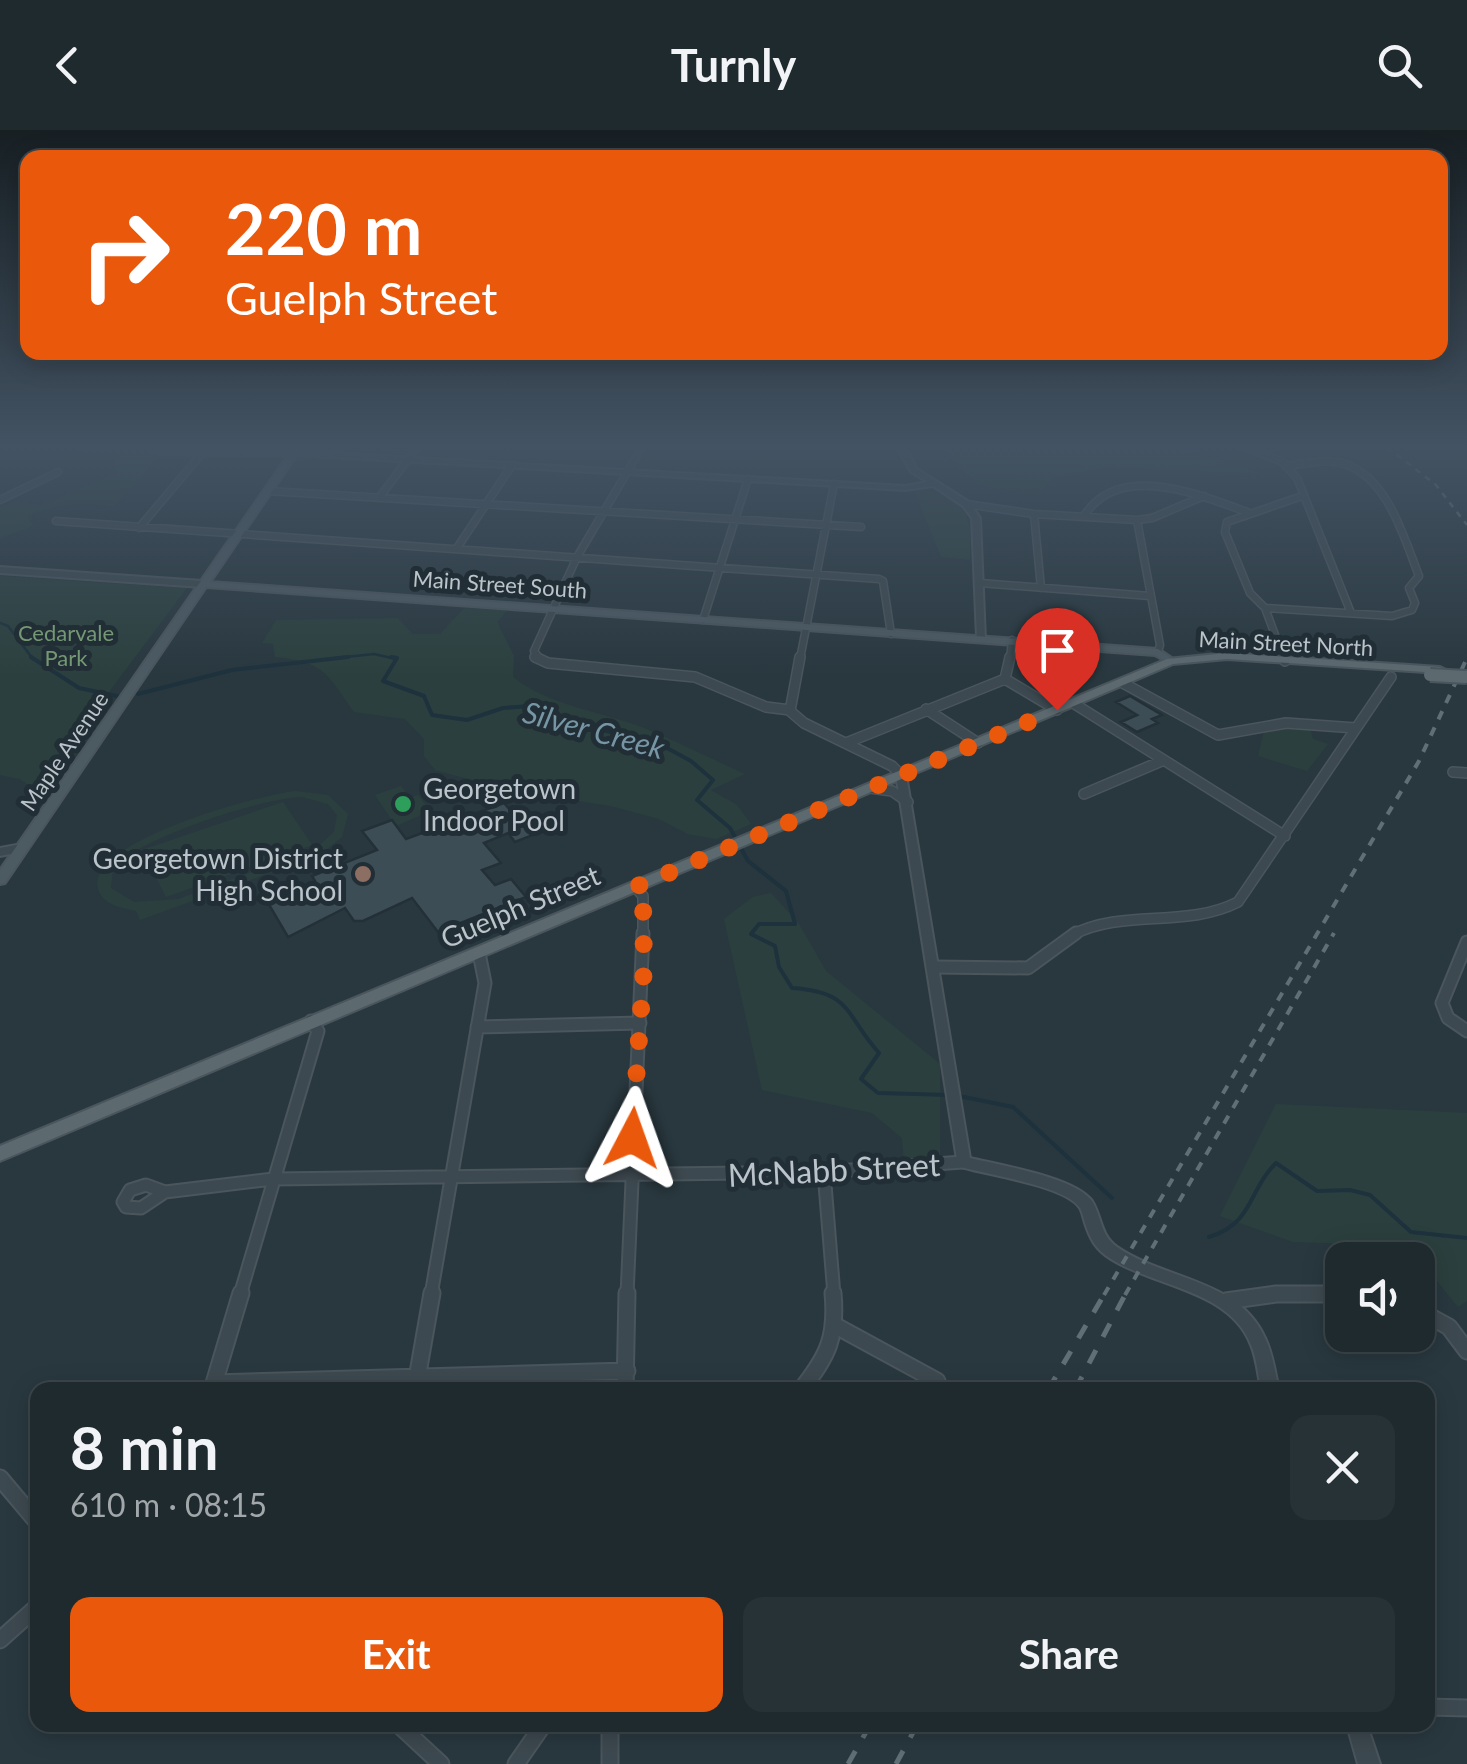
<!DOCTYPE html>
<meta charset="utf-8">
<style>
body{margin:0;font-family:Lato,sans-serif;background:#273237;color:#f1f3f6;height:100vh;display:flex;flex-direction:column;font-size:38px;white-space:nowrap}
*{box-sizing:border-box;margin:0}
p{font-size:32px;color:#a1a7aa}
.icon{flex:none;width:55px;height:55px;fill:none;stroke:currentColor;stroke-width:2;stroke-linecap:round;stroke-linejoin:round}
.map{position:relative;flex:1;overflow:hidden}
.side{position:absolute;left:30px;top:1252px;width:1405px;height:350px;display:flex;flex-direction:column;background:#1f2a2f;border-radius:20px;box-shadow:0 5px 25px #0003,0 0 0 2px #3c464b}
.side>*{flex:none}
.banner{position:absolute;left:20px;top:20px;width:1428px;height:210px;border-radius:20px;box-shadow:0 5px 25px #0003,0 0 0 2px #3c464b;background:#ea580c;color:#fff;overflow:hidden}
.buttons{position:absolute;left:1325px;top:1112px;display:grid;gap:20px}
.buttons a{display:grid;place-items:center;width:110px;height:110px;border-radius:20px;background:#1f2a2f;box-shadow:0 5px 25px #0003,0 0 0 2px #3c464b;font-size:50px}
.pin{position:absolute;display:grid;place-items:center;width:85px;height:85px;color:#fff;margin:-102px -42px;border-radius:50% 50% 50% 0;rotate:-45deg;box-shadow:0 0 10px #0007}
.pin .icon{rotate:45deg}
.me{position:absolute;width:110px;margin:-55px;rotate:4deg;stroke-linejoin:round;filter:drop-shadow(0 0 8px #0008)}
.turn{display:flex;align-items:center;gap:35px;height:210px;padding:0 40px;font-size:45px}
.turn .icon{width:130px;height:130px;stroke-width:2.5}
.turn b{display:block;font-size:70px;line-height:85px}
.round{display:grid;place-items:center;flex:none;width:105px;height:105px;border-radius:20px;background:#273237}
.overview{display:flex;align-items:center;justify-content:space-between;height:170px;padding:0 40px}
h1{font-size:60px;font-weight:700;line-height:75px}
.action{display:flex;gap:20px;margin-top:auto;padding:20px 40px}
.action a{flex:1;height:115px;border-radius:20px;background:#ea580c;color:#fff;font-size:40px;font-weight:700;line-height:115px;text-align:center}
.action a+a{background:#273237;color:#f1f3f6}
header{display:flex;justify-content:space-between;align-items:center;height:130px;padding:0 40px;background:#1f2a2f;font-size:45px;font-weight:700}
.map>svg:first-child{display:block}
</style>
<header><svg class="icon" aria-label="back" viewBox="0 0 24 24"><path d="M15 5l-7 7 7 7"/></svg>Turnly<svg class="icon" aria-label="search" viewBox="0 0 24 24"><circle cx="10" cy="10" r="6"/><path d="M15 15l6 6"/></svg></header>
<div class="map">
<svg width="1467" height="1634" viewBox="0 0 1467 1634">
<rect width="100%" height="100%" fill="#29383f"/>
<path fill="#2b403e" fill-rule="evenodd" d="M58,317H161L159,325L114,377C84,371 55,374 27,386L34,396L0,408V377L15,371L39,376L118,343L110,322Z
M945,317H1177L1262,344L1109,337L1053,347L1039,365C993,360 970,359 945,317Z
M925,359C970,373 971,386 970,430L941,427L914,361Z
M0,446L187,458L96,579L102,593L42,665L20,649L0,645Z
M464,478L508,480L497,492L514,526L513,547C549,576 600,581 644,598C678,612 711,629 745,644L711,660L737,675L751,694L716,709L688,704L659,689L611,676L528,663L449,644L435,640L424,626V609L405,589L354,582C327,543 324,532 275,527L273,514L262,513L276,490L398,488L413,504H440Z
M1282,595L1310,598L1313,609L1328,614L1307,641L1258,626L1265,597Z
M401,656L410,668L418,665L430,681L396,696L375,665Z
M295,661L328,665L348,684L342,707L321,724L140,790L136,781C122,778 103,775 98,759C85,712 259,665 295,661ZM302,667L328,674L337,685L334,702L315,719L178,769L134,772L111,758L113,738C136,709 264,667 302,667Z
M283,672L312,715L166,767L142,720Z
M771,763L799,794L826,841L940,934V1028L904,1032L902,1008L872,983L762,960L724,789L753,767Z
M1276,974L1467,983V1171L1458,1177L1436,1150L1418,1135V1130L1379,1115L1293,1112L1220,1086Z"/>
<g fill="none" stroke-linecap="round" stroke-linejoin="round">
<path stroke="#1d323d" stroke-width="2.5" d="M0,493L8,496L33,529
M326,529L374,524L396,529"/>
<path stroke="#1d323d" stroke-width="4" d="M31,527L79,558L117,566
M391,527L397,528L383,551L424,566L432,585L467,590L503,578L530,576L577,595L654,611L691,631L713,650L697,670L730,698L748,731L786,761L795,794H759L751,804L775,816L779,837L792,858C853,862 844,884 879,923L861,949L878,963L950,965
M138,564L232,540L348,527
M959,966L1013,977L1112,1068
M1209,1107C1254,1093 1247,1062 1276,1033L1317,1061L1350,1060L1370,1065L1411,1102L1467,1108"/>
</g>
<path fill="#3c4d55" stroke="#243037" stroke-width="2.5" d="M1130,566L1162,585L1152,589L1158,593L1137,602L1121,592L1137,585L1116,572Z
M504,673L519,690L530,687L543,701L515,712L508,703L484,713L501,733L482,740L495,755L511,749L526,767L438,802L412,768L363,791H354L345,778L288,807L268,773L310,757L308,754L315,751L312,746L377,720L362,701L392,690L406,709Z"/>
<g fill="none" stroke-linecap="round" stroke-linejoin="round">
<g stroke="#4a555c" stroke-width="9">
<path id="minor-far3" d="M1244,317L1281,331L1297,348L1351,483
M162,322L294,323
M268,361L861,397
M379,368L417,317
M0,370L58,342
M966,374L1034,384L1137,390L1152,388L1204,366
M1034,384L1041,458
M1084,386C1118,331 1198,364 1247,382
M1137,390L1160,515L1158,522
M56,391L879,449L883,451L891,504
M139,398L203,322
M457,418L512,335
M980,453L1150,466
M1265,478L1392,486L1412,480L1415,473L1409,458L1419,446C1404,408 1387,344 1341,333C1324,329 1304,334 1286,336
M703,490L748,349
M540,529L534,521L577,427L642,317
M800,529L834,354
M1010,529L1012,510
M1284,529L1265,478L1250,463L1225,402L1227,392L1302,366"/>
</g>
<g stroke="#4a555c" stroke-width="12">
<path id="minor-far2" d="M535,527L548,533L695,547L766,577L790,580
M800,527L790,581L804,593L892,636L901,645
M1283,527L1285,531
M1005,549L1057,580
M1005,549L1010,527
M1123,553L1218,605L1286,593L1356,598
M1073,573L1285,706
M926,579L978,613
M846,613L1005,549
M1453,642L1467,643
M870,658L892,661L908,672
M1084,664L1164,630
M635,757L643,766V805
M1072,805C1124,778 1185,799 1238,772L1391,547"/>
</g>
<g stroke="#4a555c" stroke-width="15">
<path id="minor-far1" d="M1467,812L1442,873L1448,888L1467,901
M934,837L1028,838L1076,803
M477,897L640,893
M824,1042L834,1165
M146,1055L165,1062L141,1078L126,1077L123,1072L130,1060Z
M165,1062L273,1049L824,1042L963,1032
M240,1165L318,901L311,891
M431,1165L485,853L479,823
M627,1165L643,803
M1267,1165L1342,1164"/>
</g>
<g stroke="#4a555c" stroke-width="19">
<path id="minor" d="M1226,1171L1276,1164H1342
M1418,1180L1449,1197L1467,1221
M836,1196L937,1251
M214,1253L627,1241
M212,1260L241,1163
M415,1260L432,1163
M625,1260L627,1163
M801,1260C828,1226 837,1207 833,1163
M0,1348L38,1393
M0,1510L38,1476
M1428,1577L1467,1578
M399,1595L441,1634
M610,1595V1634
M516,1634L543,1595"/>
</g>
<g stroke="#4a555c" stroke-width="4">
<path id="tertiary" d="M897,317H905L917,339L969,372L980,388L985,510H979L977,508L972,388L963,376L933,356L905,360L294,325L290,323L294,321L905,356L928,352L911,342Z
M0,437L202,451L206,454L202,457L0,443Z
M901,642L906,645L970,1028C999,1035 1075,1047 1092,1071C1102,1087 1100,1105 1117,1117C1165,1150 1239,1149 1265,1208C1273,1224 1275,1243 1279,1260H1261C1258,1245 1257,1229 1251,1215C1230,1160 1155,1157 1111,1129C1096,1120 1090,1109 1085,1093C1084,1090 1082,1081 1080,1078C1065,1055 985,1045 958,1036L896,645Z
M22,714L26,715L28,718L26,721L0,726V718Z
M1347,1595H1367L1380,1634H1358Z"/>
</g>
<g stroke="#4a555c" stroke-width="4">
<path id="secondary" d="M294,317H302L210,452L1158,519L1176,531L1171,534L1155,525L206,457L5,753L0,754V740Z"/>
</g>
<g stroke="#4a555c" stroke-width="4">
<path id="primary" d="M1227,523L1440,537L1446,540L1440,543L1227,529L1173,534L0,1031V1016L1167,529Z"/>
</g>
<use href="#minor-far3" stroke="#3d4950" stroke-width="6"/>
<use href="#minor-far2" stroke="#3d4950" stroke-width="9"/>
<use href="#minor-far1" stroke="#3d4950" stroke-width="11"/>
<use href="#minor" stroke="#3d4950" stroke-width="15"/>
<use href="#tertiary" fill="#3d4950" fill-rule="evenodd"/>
<use href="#secondary" fill="#4c5a62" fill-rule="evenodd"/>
<use href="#primary" fill="#5c696f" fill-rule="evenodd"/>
<path stroke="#606e76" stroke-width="2.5" stroke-dasharray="6 6" stroke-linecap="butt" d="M1387,317L1436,355L1467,395"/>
<path stroke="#606e76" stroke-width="4" stroke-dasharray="9 9" stroke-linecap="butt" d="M1104,1165L1419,631L1467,528
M1125,1165L1334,803"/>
<path stroke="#606e76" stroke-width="5" stroke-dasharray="15 15" stroke-linecap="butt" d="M1048,1260L1105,1163
M1075,1260L1126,1163
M848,1634L870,1595
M896,1634L917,1595"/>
<g stroke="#4a555c" stroke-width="16" stroke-linecap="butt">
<path id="primary-bridge" d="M1430,545L1467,547"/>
</g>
<use href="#primary-bridge" stroke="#5c696f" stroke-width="12"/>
</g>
<linearGradient id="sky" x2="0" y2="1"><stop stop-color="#171f23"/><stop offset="0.58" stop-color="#435363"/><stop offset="1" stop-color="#435363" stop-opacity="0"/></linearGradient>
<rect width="1467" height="546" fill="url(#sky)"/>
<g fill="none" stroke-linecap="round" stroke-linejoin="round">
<path stroke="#ea580c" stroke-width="18" stroke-dasharray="0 32.4" d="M632,1008L644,838L643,766L635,757L1057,580"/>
</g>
<circle fill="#2e9e5b" stroke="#222e35" stroke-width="4" cx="403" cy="674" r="10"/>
<circle fill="#8d6e63" stroke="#222e35" stroke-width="4" cx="363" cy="744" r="10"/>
<g text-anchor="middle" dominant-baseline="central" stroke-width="10" stroke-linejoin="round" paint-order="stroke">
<g font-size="22" fill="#bac4ca" stroke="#222e35">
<text transform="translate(500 454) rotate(4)">Main Street South</text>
<text transform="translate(1286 513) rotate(3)">Main Street North</text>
<text transform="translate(64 621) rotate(-56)">Maple Avenue</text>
</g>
<g font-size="22" fill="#749874" stroke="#222e35">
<text x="66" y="502">Cedarvale<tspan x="66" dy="25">Park</tspan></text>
</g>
<g font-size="28" fill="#bac4ca" stroke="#222e35" text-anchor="start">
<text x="423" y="658">Georgetown<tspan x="423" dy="32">Indoor Pool</tspan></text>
<text x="343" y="728" text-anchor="end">Georgetown District<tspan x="343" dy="32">High School</tspan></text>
</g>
<g font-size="28" fill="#bac4ca" stroke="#222e35">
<text transform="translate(520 776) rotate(-23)">Guelph Street</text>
</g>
<g font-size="30" font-style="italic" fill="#7796a5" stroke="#222e35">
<text transform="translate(594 599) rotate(15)">Silver Creek</text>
</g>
<g font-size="32" fill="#bac4ca" stroke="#222e35">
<text transform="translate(834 1039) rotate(-3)">McNabb Street</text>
</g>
</g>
</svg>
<div class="buttons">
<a><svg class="icon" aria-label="sound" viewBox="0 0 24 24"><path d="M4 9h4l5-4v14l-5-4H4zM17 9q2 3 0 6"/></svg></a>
</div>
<div class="pin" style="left:1057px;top:580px;background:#d93025"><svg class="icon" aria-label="arrive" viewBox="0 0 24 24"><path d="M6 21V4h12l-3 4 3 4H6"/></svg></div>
<svg class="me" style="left:632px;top:1008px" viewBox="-20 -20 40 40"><path d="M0-17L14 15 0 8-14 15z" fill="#ea580c" stroke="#fff" stroke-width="4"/></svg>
<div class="banner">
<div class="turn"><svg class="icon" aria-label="right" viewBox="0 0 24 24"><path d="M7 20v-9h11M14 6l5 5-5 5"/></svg><div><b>220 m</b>Guelph Street</div></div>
</div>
<section class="side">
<div class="overview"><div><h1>8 min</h1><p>610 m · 08:15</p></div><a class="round"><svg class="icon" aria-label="close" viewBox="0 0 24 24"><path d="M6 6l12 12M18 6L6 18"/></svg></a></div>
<div class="action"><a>Exit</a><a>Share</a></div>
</section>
</div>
